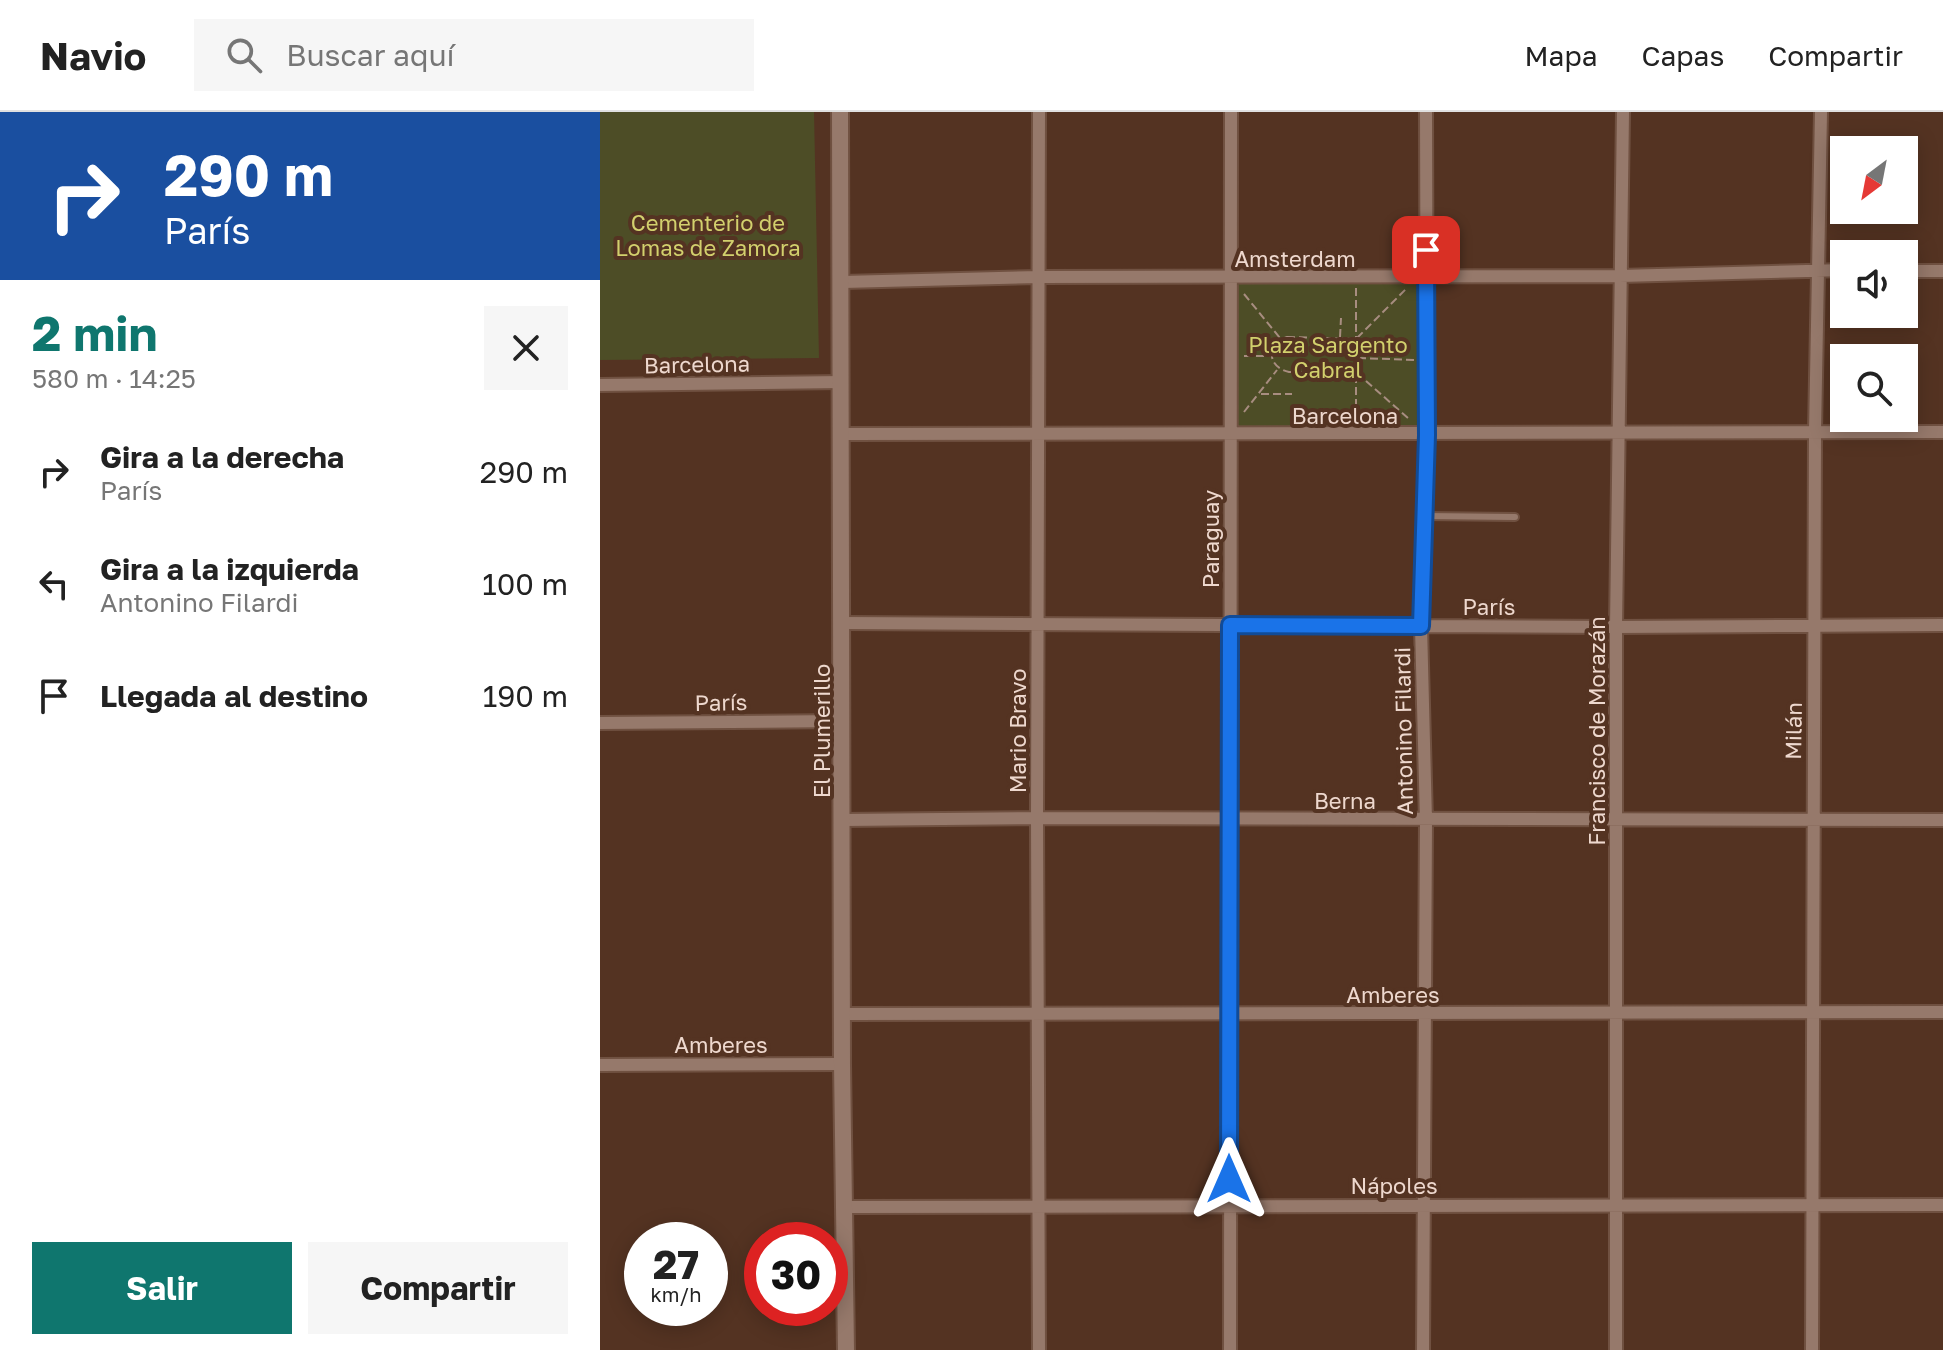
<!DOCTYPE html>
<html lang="es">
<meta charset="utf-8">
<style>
body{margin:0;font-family:"Golos Text",sans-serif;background:#f6f6f6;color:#222;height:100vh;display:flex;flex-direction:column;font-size:30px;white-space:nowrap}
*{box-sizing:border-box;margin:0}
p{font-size:26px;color:#767676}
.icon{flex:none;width:44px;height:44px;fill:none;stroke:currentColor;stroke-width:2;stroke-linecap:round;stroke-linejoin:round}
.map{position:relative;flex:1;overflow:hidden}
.drawer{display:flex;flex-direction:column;background:#fff;width:600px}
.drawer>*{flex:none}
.top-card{background:#1a4fa0;color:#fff;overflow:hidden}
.needle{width:52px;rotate:212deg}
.tools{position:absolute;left:1230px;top:24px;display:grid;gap:16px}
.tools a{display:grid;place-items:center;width:88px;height:88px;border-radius:0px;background:#fff;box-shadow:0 4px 20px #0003;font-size:40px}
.speed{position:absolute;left:24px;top:1110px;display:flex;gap:16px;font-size:40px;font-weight:700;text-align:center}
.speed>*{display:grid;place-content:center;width:104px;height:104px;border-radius:50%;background:#fff;box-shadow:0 4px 20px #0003;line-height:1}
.speed small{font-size:20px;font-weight:400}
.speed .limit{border:12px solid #d22;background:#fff;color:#111}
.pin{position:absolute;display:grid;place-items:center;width:68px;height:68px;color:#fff;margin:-34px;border-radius:16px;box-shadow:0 4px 12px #0006}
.me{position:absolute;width:88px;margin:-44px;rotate:0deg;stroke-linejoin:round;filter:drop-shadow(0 0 6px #0008)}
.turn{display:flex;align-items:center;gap:28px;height:168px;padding:0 32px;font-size:36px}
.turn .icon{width:104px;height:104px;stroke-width:2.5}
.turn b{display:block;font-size:56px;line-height:68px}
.round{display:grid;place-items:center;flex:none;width:84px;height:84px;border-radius:0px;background:#f6f6f6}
.head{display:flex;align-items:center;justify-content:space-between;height:136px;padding:0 32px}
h1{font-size:48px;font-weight:700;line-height:60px;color:#0f766e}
.primary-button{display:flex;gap:16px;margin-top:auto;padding:16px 32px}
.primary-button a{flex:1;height:92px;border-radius:0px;background:#0f766e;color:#fff;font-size:32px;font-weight:700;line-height:92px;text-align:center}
.primary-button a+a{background:#f6f6f6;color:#222}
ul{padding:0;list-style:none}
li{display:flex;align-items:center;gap:24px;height:112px;padding:0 32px}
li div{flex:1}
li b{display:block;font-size:30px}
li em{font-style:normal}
header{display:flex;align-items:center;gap:48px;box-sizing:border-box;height:112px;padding:0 40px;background:#fff;border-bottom:2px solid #e0e0e0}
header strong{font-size:38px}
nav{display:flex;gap:44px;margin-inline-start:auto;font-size:28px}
.search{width:560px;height:72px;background:#f6f6f6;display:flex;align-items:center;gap:20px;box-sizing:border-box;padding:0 28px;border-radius:0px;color:#767676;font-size:30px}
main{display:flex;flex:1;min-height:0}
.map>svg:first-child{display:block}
</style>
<header>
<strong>Navio</strong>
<div class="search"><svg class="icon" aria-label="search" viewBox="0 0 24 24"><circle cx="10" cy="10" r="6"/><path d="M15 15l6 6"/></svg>Buscar aquí</div>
<nav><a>Mapa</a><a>Capas</a><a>Compartir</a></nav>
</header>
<main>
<section class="drawer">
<div class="top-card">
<div class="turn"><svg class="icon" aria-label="right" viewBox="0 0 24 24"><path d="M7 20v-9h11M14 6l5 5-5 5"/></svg><div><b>290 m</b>París</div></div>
</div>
<div class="head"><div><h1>2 min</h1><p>580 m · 14:25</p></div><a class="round"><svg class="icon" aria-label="close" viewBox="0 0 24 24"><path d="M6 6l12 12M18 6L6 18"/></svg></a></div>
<ul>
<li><svg class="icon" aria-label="right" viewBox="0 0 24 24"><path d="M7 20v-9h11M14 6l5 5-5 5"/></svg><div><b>Gira a la derecha</b><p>París</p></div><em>290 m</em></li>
<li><svg class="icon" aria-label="left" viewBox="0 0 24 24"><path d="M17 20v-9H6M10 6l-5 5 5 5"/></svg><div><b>Gira a la izquierda</b><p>Antonino Filardi</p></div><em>100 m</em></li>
<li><svg class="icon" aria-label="arrive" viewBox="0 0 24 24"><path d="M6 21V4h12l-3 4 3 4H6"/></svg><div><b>Llegada al destino</b></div><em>190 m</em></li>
</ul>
<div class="primary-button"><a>Salir</a><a>Compartir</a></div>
</section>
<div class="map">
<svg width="1343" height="1238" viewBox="0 0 1343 1238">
<rect width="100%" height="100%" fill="#543322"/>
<path fill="#4d4d26" d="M0,0H214L219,246L0,248Z
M631,166H826L827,323L630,322Z"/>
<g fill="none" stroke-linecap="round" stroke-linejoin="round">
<g stroke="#705141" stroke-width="10">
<path id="service" d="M824,404L915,405"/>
</g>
<g stroke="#705141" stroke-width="16">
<path id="minor" d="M439,0L437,706L439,1238
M1304,159H1343
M243,170L439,165L1020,164L1244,158
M0,273L242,270
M243,322L1343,320
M243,511L1016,515L1343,513
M0,611L242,609
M243,708L437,706L1343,708
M243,902L1343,900
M0,953L242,952
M245,1095L1343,1093
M630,1238L631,0
M823,1238L826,709L821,514L827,323L826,0
M1016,1238V515L1023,0
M1212,1238L1215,319L1221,0"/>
</g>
<g stroke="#705141" stroke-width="20">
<path id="tertiary" d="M240,0L242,952L246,1238"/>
</g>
<path stroke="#a88d80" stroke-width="2" stroke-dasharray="8 4" stroke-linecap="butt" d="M756,176V226
M644,182L680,226
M687,225L756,227V261L689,260C667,255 666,233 687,225Z
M740,225L741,206
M757,226L806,177
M644,244H670
M758,246L815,248
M757,261L809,307
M661,282H692
M644,300L677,258
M756,307V262"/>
<use href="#service" stroke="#96796b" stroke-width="6"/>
<use href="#minor" stroke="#96796b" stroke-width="12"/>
<use href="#tertiary" stroke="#96796b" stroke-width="16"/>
</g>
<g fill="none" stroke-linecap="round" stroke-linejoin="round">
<g stroke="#114b97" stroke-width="20">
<path id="route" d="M629,1067L630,513L821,514L827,323L826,138"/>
</g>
<use href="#route" stroke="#1a73e8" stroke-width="14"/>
</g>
<g text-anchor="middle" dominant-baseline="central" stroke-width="8" stroke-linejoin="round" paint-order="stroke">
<g font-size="22" fill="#d2d06d" stroke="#543322">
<text x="108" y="110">Cementerio de<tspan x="108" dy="25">Lomas de Zamora</tspan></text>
<text x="728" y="232">Plaza Sargento<tspan x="728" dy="25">Cabral</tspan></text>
</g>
<g font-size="22" fill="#eed8ce" stroke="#543322">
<text x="695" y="146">Amsterdam</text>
<text transform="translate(97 252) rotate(-1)">Barcelona</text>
<text x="745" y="303">Barcelona</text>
<text transform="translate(610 427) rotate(-90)">Paraguay</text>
<text x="889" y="494">París</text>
<text transform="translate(121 590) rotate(-1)">París</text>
<text transform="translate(221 619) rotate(-90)">El Plumerillo</text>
<text transform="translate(417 619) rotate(-90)">Mario Bravo</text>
<text transform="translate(803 619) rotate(-91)">Antonino Filardi</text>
<text transform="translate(996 619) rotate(-90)">Francisco de Morazán</text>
<text transform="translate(1193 619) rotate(-89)">Milán</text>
<text x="745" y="688">Berna</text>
<text x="793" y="882">Amberes</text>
<text x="121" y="932">Amberes</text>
<text x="794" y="1073">Nápoles</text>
</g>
</g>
</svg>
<div class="tools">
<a><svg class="needle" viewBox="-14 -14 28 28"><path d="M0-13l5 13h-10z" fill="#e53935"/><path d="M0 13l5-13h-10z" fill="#767676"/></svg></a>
<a><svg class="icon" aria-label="sound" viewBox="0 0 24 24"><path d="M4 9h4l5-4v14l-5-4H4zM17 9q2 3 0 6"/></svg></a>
<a><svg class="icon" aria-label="search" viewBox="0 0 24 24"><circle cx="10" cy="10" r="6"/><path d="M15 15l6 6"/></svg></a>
</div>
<div class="speed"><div>27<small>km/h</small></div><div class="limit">30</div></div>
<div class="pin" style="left:826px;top:138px;background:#d93025"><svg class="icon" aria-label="arrive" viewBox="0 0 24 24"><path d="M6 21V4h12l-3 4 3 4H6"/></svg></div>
<svg class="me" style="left:629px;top:1067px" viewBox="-20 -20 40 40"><path d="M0-17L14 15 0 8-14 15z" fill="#1a73e8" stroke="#fff" stroke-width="4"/></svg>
</div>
</main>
